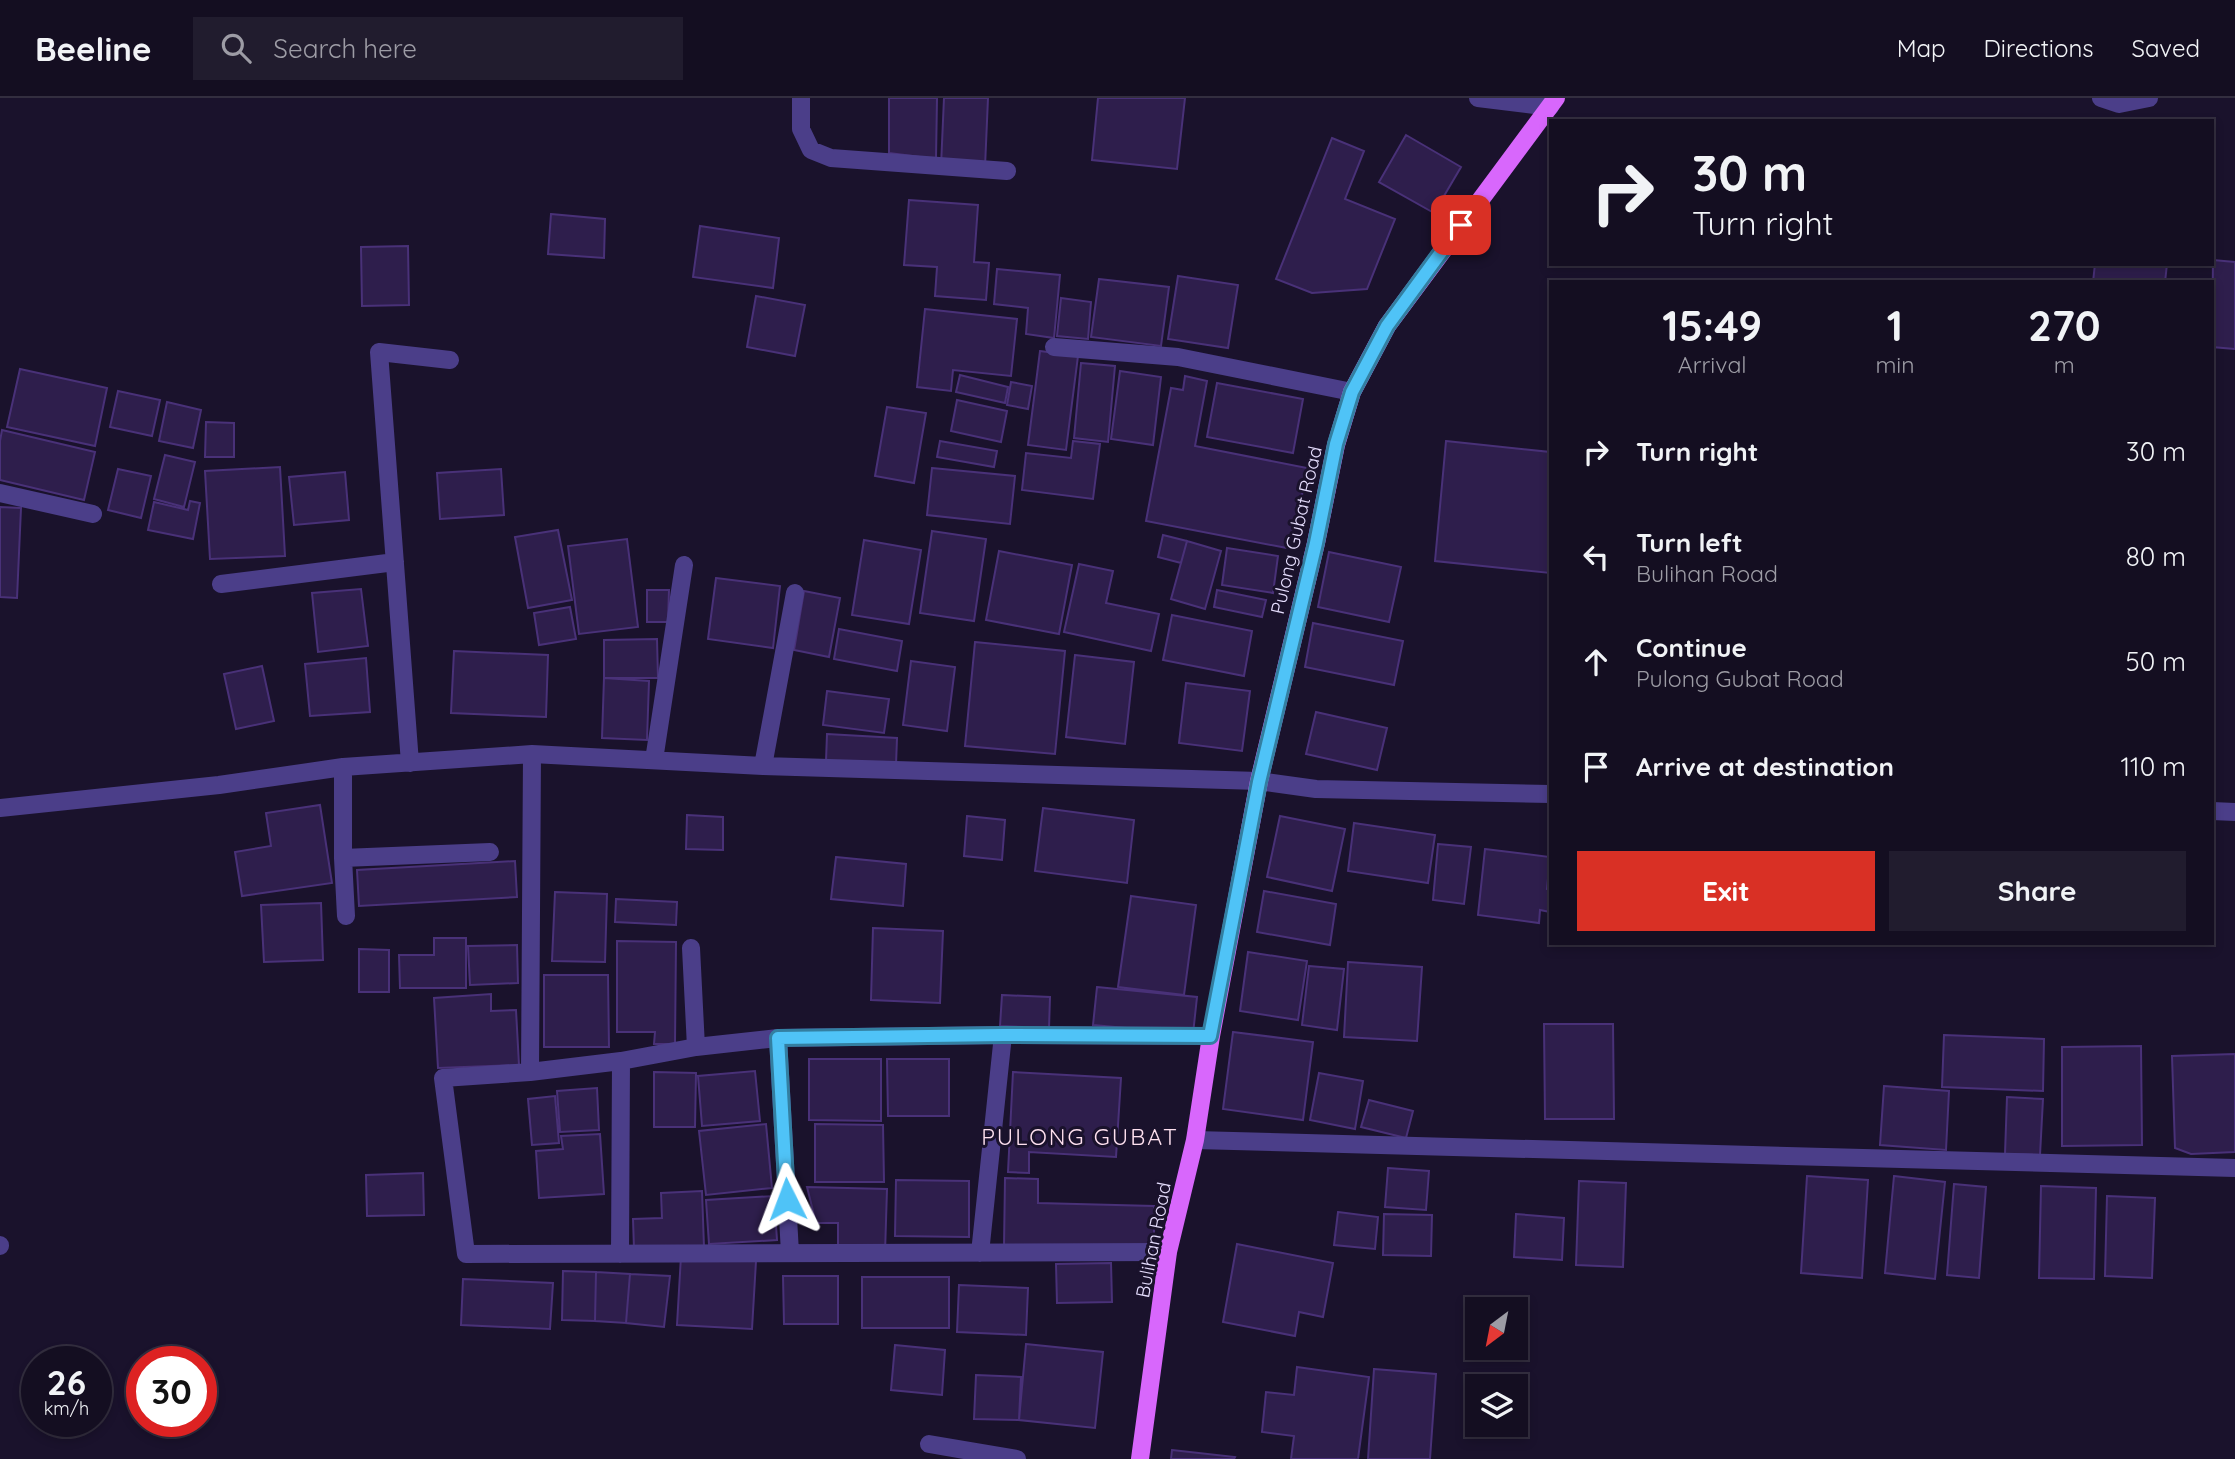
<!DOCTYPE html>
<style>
body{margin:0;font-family:Quicksand,sans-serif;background:#211c2e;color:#f1f3f6;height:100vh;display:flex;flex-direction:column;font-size:26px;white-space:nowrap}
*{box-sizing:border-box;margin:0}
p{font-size:23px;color:#9d9ca5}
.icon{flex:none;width:38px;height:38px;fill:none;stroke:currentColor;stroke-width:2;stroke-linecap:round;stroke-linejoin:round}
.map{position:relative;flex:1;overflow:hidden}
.details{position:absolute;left:1549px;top:182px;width:665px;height:665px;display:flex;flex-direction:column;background:#140e21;border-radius:0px;box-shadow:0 4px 10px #0003,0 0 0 2px #332e3f}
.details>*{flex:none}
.hud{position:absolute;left:1549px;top:21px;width:665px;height:147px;border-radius:0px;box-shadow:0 4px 10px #0003,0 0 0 2px #332e3f;background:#140e21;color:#f1f3f6;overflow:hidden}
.needle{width:46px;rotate:212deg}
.fabs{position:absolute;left:1465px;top:1199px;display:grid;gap:14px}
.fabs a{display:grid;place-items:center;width:63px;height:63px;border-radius:0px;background:#140e21;box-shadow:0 4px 10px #0003,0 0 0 2px #332e3f;font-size:35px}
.speed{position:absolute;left:21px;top:1248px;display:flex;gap:14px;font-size:35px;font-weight:700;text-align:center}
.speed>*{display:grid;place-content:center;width:91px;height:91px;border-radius:50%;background:#140e21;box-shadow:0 4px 10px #0003,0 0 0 2px #332e3f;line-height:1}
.speed small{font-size:18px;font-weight:400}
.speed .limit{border:10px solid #d22;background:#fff;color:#111}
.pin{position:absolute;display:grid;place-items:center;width:60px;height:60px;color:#fff;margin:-30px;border-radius:14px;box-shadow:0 4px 10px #0006}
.me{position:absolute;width:77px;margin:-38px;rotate:357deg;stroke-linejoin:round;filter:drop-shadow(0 0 5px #0008)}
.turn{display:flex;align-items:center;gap:24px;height:147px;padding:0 28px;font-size:32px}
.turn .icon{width:91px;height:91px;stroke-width:2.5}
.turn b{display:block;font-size:49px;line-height:60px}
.eta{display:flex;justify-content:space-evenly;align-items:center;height:119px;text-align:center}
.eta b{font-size:42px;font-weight:700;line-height:49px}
.cta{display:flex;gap:14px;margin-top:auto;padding:14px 28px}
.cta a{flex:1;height:80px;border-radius:0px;background:#d93025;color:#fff;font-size:28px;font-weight:700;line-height:80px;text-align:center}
.cta a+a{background:#211c2e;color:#f1f3f6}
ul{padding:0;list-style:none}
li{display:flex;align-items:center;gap:21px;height:105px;padding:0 28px}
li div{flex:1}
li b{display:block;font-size:26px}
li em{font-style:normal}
header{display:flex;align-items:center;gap:42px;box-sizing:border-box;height:98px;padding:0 35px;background:#140e21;border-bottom:2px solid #332e3f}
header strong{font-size:33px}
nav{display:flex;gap:38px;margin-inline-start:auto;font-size:24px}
.search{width:490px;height:63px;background:#211c2e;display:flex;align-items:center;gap:18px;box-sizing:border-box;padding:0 24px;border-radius:0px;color:#9d9ca5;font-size:26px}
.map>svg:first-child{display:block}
</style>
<header>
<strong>Beeline</strong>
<div class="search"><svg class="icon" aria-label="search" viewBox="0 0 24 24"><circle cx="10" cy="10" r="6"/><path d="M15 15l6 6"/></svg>Search here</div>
<nav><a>Map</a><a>Directions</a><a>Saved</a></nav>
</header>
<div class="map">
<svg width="2235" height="1361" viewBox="0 0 2235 1361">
<rect width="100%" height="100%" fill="#1a122c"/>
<path fill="#2e1e4c" stroke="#493178" stroke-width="2" d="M889,0H937L936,61L889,55Z
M944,0H988L985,69L941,68Z
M1098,0H1185L1177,71L1092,62Z
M1406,37L1461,69L1434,115L1379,84Z
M1332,40L1364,53L1345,101L1395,121L1367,191L1312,195L1276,181Z
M909,102L978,107L974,164L989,165L986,202L935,198L937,169L904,167Z
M551,116L605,121L604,160L548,156Z
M700,128L779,140L773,190L693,179Z
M408,148L409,207L362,208L361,149Z
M2213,162L2235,164V251L2212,249Z
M2095,166H2167L2165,184H2093Z
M997,171L1060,177L1054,240L1026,236L1028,210L994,206Z
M1178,178L1238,187L1228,250L1168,241Z
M1099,181L1169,189L1161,248L1091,239Z
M756,198L805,207L795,258L747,249Z
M1061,200L1091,204L1088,241L1057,238Z
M925,211L1017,221L1011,278L953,272L951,293L917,289Z
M1040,253L1078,258L1066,352L1028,347Z
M1081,265L1115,268L1108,344L1074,340Z
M20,271L107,290L95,348L7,329Z
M1120,273L1161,279L1153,347L1111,341Z
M960,277L1008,289L1005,305L956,294Z
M1185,278L1207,283L1195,348L1307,370L1292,451L1146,423L1171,290L1183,292Z
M1011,284L1032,288L1028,311L1007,307Z
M1217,285L1303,301L1293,355L1207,339Z
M118,293L160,302L152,338L110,329Z
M957,302L1007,313L1001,344L951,333Z
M167,304L201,312L193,350L159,343Z
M887,309L926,315L914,385L875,378Z
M206,324L234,325V359H205Z
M2,332L95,354L84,402L0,382V343Z
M940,343L997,353L994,369L937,359Z
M1073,343L1100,346L1093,401L1022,392L1026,355L1071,360Z
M1446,343L1550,354V475L1435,463Z
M165,357L195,364L184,409L154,401Z
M280,369L285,458L210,461L205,373Z
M932,370L1015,378L1010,426L927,417Z
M118,371L151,378L141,420L108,412Z
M501,371L504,417L440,421L437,375Z
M345,374L349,422L294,427L289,379Z
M190,403L200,405L193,441L148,432L154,404L188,412Z
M0,409L21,410L17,500L0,499Z
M558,432L572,502L528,510L515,439Z
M932,433L986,441L974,523L920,515Z
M1163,437L1187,443L1181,465L1158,459Z
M627,441L638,529L579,536L568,448Z
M864,442L921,452L909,526L852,517Z
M1187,443L1221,453L1205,511L1171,501Z
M1227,450L1278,458L1273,495L1222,487Z
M999,453L1072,467L1059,536L986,522Z
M1329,454L1401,469L1389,524L1318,509Z
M1079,466L1113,473L1106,505L1159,516L1151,553L1064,534Z
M716,480L780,488L773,550L708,541Z
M361,491L368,548L318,554L312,495Z
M647,492H669L668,524H647Z
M1217,492L1266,502L1262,519L1214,509Z
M804,493L840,500L829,559L794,552Z
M570,509L576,541L539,547L534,515Z
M1172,517L1252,533L1244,578L1163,562Z
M1313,525L1403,543L1394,587L1305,569Z
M839,531L902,543L897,573L834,561Z
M657,541L658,580H604V542Z
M975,544L1065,553L1055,656L965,648Z
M454,553L548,557L546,619L451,615Z
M1075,557L1134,564L1125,646L1066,639Z
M366,560L370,614L310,618L305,566Z
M911,563L955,569L947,633L903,627Z
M262,568L274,623L236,631L224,576Z
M604,580L649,583L647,642L602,640Z
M1186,585L1250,593L1242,653L1179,645Z
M827,593L889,601L884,635L823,627Z
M1316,614L1387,630L1377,672L1306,656Z
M827,636L897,640L896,667L826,663Z
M320,707L332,785L242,798L235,754L271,748L266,715Z
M1043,710L1134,722L1127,785L1035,773Z
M687,717L723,719V752L686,751Z
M967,718L1005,722L1002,762L964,758Z
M1280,718L1345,731L1332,793L1267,779Z
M1354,725L1435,737L1428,785L1348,773Z
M1438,746L1471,749L1464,806L1433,802Z
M1485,751L1550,759L1547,791L1550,792V814L1540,812L1539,825L1478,817Z
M836,759L906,766L903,808L831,801Z
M515,763L517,799L359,808L357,772Z
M1264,793L1336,806L1330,847L1257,834Z
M555,794L607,796L605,864L552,863Z
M1131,798L1196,807L1184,897L1118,889Z
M616,801L677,804L676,827L615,824Z
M321,805L323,862L264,864L261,807Z
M873,830L943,833L940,905L871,902Z
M434,840H466V890H400L399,857H434Z
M617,843L676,844L675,946H654L655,934H617Z
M517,847L518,885L470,887L468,848Z
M359,851L389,852V894H359Z
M1248,854L1307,863L1298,922L1240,913Z
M1348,864L1422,869L1417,943L1344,939Z
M1309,868L1344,871L1337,932L1302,927Z
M544,877H608L609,949H544Z
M1097,889L1197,899L1193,936L1093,927Z
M491,896V913L516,912L519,967L438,970L434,900Z
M1002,897L1050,899L1049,930L1000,928Z
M1544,926H1613L1614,1021H1545Z
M1233,934L1313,944L1303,1022L1223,1011Z
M1944,937L2044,941L2043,993L1942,989Z
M2141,948L2142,1047L2062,1048V949Z
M2235,956V1054L2191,1056L2175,1050L2172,958Z
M809,961H881V1023L809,1022Z
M887,961H949V1018H888Z
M755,973L760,1023L702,1028L698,978Z
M654,974L696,975L695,1029H654Z
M1013,974L1121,980L1116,1059L1029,1054V1075L1008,1074Z
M1319,975L1363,983L1355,1031L1310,1022Z
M1884,988L1949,993L1946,1052L1880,1047Z
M597,990L599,1032L560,1034L557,993Z
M555,998L559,1045L532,1047L528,1001Z
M2007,999L2043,1001L2040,1057L2005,1056Z
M1369,1002L1413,1013L1406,1040L1361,1029Z
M766,1026L772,1090L706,1097L699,1033Z
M815,1026L883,1027L884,1084H815Z
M600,1036L604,1096L539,1100L536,1053L563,1051L561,1038Z
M1388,1070L1429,1073L1426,1112L1385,1109Z
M423,1075L424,1117L367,1118L366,1077Z
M1807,1078L1868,1082L1862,1180L1801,1175Z
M1894,1078L1945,1084L1935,1181L1885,1175Z
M1005,1080L1038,1081V1105L1154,1108V1153L1004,1149Z
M896,1082L969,1083V1139L895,1138Z
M1579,1083L1626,1085L1623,1169L1576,1167Z
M1954,1086L1986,1089L1979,1180L1947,1177Z
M2041,1088L2096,1090L2094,1181L2039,1180Z
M807,1089L887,1091L885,1155L838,1154V1125H816Z
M702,1093L704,1149L634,1151L633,1121L662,1120L661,1095Z
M774,1098L777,1142L709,1146L706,1102Z
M2107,1098L2155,1100L2152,1180L2105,1178Z
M1338,1114L1378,1119L1375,1151L1334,1147Z
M1384,1116L1432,1117L1431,1158L1383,1157Z
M1516,1116L1564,1120L1562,1162L1514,1159Z
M1237,1146L1333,1165L1323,1219L1299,1214L1295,1238L1223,1224Z
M681,1158L756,1163L752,1231L677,1227Z
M1111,1165L1112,1204L1057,1205L1056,1166Z
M563,1173L596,1174L595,1223L562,1222Z
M596,1174L630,1176L626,1225L595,1223Z
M630,1176L670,1178L664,1229L626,1225Z
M783,1178H838V1226H784Z
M862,1179H949V1230H862Z
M463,1181L553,1185L550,1231L461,1227Z
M959,1187L1028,1190L1026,1237L957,1234Z
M1026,1246L1103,1254L1095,1330L1019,1322Z
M895,1247L945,1252L942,1297L891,1292Z
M1297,1269L1369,1279L1358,1361H1291L1294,1338L1262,1334L1266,1294L1294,1297Z
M1374,1271L1436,1276L1430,1361H1368Z
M976,1277L1021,1279L1019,1322L974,1321Z
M1172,1352L1235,1359L1234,1361H1171Z"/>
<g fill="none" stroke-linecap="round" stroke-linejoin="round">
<path stroke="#4b3e89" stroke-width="18" d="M801,0V31L811,52L831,60L1007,73
M1478,0L1550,9
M2101,0L2119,6L2149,0
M1054,249L1178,259L1352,294
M0,395L93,416
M221,486L395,464
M654,662L684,467
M410,665L379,254L450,262
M763,668L795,495
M343,669V760L346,818
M0,710L219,687L343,669L532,656L763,668L1259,683L1316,691L1550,696
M2212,713L2235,714
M343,760L490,754
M691,850L696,949
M778,940L790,1155
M530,974L532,656
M1195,1042L2235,1070
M0,1148V1147
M1168,1154L466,1156L443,980L530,974L621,963L696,949L778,940L1003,937L1211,938
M980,1155L1003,937
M620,1156L621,963
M929,1346L1017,1361"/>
<path stroke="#d867fc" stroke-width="18" d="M1140,1361L1168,1154L1195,1042L1211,938L1259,683L1316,445L1336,347L1352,294L1387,228L1556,0"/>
</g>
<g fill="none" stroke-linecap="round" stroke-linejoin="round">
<g stroke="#337fa1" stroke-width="18">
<path id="route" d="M787,1101L778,940L1003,937L1210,938L1259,684L1316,445L1336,346L1352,294L1387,228L1461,127"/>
</g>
<use href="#route" stroke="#4fc3f7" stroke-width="12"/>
</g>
<g text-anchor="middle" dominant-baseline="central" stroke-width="6" stroke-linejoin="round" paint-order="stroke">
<g font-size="19" fill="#e6defe" stroke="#1a122c">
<text transform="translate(1296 432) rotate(-77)">Pulong Gubat Road</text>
<text transform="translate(1153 1142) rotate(-79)">Bulihan Road</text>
</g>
<g font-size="23" letter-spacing="2" fill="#fee0ef" stroke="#1a122c">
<text x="1080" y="1038">PULONG GUBAT</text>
</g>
</g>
</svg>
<div class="fabs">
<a><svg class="needle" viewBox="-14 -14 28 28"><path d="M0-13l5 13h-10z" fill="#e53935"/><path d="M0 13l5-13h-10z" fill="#9d9ca5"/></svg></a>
<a><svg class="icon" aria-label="layers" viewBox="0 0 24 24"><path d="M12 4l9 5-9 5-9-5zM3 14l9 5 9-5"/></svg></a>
</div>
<div class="speed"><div>26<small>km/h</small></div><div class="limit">30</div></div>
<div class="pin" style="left:1461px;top:127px;background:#d93025"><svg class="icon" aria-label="arrive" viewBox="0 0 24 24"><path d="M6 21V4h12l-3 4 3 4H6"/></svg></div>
<svg class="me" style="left:787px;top:1101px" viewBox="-20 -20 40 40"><path d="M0-17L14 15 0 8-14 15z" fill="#4fc3f7" stroke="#fff" stroke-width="4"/></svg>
<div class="hud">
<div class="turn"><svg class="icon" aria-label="right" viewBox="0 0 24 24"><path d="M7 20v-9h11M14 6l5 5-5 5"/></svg><div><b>30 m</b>Turn right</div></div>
</div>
<section class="details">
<div class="eta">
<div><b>15:49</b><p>Arrival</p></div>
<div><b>1</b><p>min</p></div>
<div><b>270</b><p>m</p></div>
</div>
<ul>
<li><svg class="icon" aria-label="right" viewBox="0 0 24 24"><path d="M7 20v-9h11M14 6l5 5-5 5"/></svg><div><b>Turn right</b></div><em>30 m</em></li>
<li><svg class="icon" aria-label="left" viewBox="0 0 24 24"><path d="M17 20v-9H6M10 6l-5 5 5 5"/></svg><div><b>Turn left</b><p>Bulihan Road</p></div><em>80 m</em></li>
<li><svg class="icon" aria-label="ahead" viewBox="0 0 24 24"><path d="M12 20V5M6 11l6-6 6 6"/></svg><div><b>Continue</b><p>Pulong Gubat Road</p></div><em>50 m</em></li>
<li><svg class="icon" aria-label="arrive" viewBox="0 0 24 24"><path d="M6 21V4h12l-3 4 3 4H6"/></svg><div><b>Arrive at destination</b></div><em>110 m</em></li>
</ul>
<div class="cta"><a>Exit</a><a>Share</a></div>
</section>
</div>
